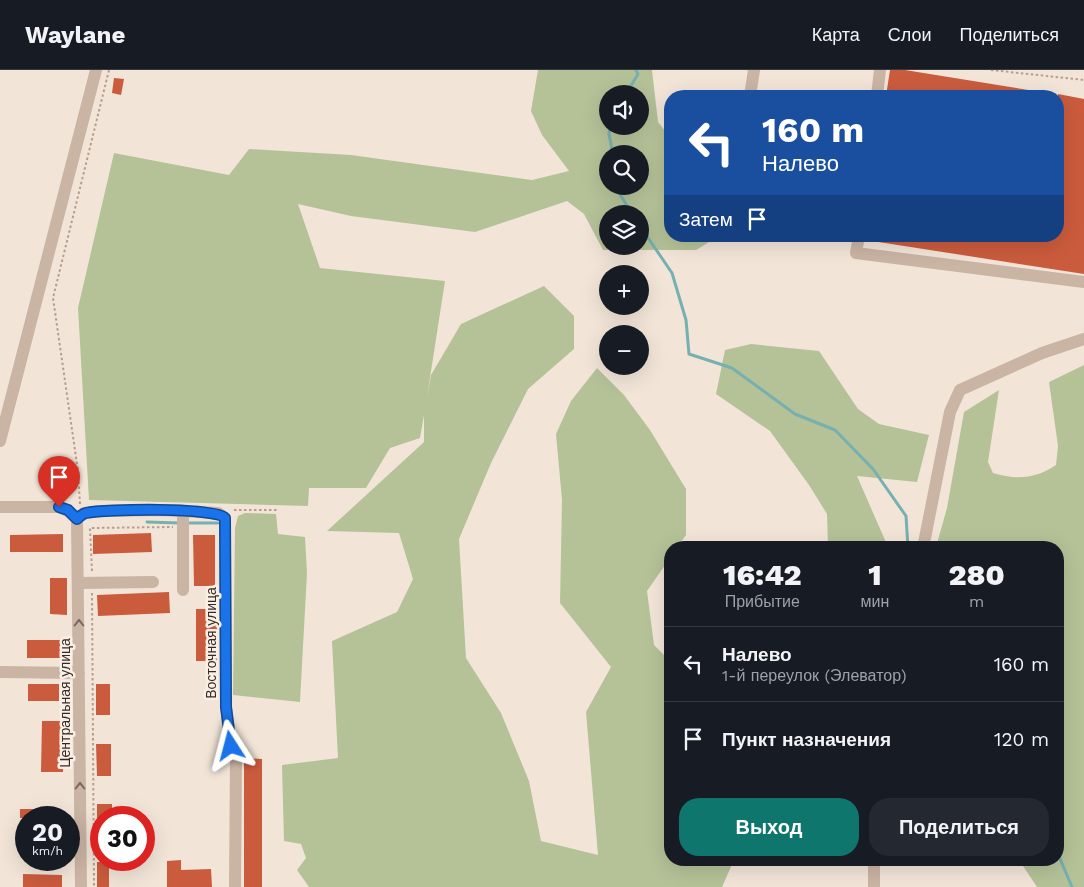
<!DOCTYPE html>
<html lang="ru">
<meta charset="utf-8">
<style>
body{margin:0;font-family:"Work Sans",sans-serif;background:#242831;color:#f1f3f6;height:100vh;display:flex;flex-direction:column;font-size:19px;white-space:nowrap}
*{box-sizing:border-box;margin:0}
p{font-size:16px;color:#9ea1a6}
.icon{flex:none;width:28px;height:28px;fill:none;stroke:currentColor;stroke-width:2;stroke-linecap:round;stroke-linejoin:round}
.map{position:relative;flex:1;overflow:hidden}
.drawer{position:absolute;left:664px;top:471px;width:400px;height:325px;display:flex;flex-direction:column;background:#171b24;border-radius:20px;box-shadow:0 5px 20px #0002}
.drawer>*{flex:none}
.banner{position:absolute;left:664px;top:20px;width:400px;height:152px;border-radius:20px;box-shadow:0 5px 20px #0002;background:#1a4fa0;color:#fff;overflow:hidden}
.buttons{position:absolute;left:599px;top:15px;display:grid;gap:10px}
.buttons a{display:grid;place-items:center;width:50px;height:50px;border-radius:50%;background:#171b24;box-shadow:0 5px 20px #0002;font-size:25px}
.speed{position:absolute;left:15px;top:736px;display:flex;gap:10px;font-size:25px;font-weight:700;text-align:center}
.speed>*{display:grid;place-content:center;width:65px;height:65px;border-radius:50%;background:#171b24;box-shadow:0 5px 20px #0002;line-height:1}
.speed small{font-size:12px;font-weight:400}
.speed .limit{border:8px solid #d22;background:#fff;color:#111}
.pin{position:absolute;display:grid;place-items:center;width:42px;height:42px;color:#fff;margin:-51px -21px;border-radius:50% 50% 50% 0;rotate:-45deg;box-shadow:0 0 5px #0007}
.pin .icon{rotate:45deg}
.me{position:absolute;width:55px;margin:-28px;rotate:351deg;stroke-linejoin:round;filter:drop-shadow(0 0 4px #0008)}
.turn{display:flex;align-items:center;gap:18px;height:105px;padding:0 15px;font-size:22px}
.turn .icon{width:65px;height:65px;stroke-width:2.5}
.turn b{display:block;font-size:35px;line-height:42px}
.then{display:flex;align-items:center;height:48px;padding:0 15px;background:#0003;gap:10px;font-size:19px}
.eta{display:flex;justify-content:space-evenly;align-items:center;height:85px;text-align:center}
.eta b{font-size:30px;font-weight:800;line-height:35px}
.primary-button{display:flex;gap:10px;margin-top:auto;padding:10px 15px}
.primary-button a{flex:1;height:58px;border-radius:20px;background:#0f766e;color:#fff;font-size:20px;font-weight:800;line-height:58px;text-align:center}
.primary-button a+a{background:#242831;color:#f1f3f6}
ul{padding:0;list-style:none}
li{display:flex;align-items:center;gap:15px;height:75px;padding:0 15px;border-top:1px solid #363941}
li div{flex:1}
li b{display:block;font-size:19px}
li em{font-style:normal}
header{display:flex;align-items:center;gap:30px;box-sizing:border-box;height:70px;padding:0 25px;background:#171b24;border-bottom:1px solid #363941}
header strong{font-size:24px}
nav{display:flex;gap:28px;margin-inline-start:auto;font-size:18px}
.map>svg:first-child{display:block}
</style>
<header>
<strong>Waylane</strong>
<nav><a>Карта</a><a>Слои</a><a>Поделиться</a></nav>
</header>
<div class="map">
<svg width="1084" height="817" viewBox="0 0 1084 817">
<rect width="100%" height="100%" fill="#f2e5d8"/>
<path fill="#b5c298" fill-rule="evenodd" d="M538,0H652L658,52L670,67V166H719L696,180H603L584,144L567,131L475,162L351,146L298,134L320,198L445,211L427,327L431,305L461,254L544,216L574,246V279L528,319L491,393L459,469L466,588L501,643L529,711L541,771L598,785L586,642L611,597L560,533L562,430L556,364L571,331L597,298L624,325L650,360L686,419V465L677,477L670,478V488L647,521L654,575L670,591V790H734L722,817H309L297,800L306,788L301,774L284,771L282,695L338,688L332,571L397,542L413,509L399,463L327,461L424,372V345L420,368L390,378L366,418H309L308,436L89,430L78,238L114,83L229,105L249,79L351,85L532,110L569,101L542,65L531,41ZM608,24H640V56H608ZM608,84H640V116H608ZM608,144H640V176H608Z
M751,274L819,281L858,339L879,354L929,365L917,412L857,406L888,477H828L827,444L809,415L770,361L716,324L725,280Z
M1084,295V817H1037L1019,790H1058V478L936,477L947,438L964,342L999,320L988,392L993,403C1017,410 1035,409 1056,395L1058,376L1049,312Z
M245,443L276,444L278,464L305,467L307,503L300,632L233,625L235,458L238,446Z"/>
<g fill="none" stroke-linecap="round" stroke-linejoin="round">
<path stroke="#76b0b0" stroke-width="3" d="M626,24L638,4L636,0
M610,56L609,64L613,84
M615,116L632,144
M640,156L672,203L686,250L689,284L732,298L795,344L835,360L873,399L906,446L908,478
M147,452L179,453
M186,453H218
M1058,784L1072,817"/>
</g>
<path fill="#cb5b3d" d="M890,0H905L1041,22V26H886Z
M114,8L124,9L121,25L112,23Z
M1058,24L1084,29V204L872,171V166H1058Z
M151,463L152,482L93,484V465Z
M63,464V482H10V465Z
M193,465H215V516H194Z
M50,508H67V545L50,544Z
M169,522L170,543L98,546L97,525Z
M196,539H217V591H196Z
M27,570H66V588H27Z
M28,614H59V631H28Z
M96,614H110V645H96Z
M42,651H64L63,702H41Z
M96,674H111V706H97Z
M244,688L262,689V817H244Z
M97,734H112V748H97Z
M20,739H60L59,748H20Z
M181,790V800L211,799L212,817H167V791Z
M97,792H109V817H97Z
M23,804L62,805V817H23Z"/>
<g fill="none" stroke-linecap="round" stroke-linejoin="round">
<path stroke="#b69e8e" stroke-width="2" stroke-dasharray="2.5 2.5" stroke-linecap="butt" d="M991,0L1084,10
M80,434L78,401L53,228L109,0
M234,440H277
M92,501L90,458L173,457
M92,523L94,817"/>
<path stroke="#cab4a4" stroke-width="12" d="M750,26L754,0
M877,26L880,0
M859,166L856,183L1084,212
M0,371L96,0
M0,437H59L68,441L77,449
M183,441V520
M77,449L84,443L101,441L162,440L218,443L225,448L226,637L231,676L236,686L235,817
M77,449L81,817
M923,478L950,342L960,320L1042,283L1084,269
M79,513L153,512
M0,602L79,603
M874,790V817"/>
</g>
<defs><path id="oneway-chevron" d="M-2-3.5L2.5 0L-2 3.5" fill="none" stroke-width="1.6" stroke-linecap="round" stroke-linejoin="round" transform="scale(1.25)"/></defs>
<g stroke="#78685f">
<use href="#oneway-chevron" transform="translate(79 553) rotate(-90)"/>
<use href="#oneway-chevron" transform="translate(80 716) rotate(-90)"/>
</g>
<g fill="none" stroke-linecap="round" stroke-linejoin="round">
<g stroke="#114b97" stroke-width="12">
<path id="route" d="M59,437L68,440L77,449C80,446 82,444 86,443C105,439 216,437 225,448L226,637L231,676"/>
</g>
<use href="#route" stroke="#1a73e8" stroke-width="9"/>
</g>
<g text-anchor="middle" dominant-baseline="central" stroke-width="5" stroke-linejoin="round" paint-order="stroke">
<g font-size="14" fill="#352a26" stroke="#faefe4">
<text transform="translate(211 573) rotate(-90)">Восточная улица</text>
<text transform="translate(65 633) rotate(-90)">Центральная улица</text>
</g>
</g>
</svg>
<div class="buttons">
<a><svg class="icon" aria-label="sound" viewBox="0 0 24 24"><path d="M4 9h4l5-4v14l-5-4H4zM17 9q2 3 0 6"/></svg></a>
<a><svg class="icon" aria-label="search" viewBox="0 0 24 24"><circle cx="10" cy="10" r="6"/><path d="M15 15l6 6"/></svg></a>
<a><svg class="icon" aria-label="layers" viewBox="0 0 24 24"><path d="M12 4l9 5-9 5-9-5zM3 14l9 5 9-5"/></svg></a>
<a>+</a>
<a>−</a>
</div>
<div class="speed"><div>20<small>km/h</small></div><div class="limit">30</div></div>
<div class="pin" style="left:59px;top:437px;background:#d93025"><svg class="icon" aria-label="arrive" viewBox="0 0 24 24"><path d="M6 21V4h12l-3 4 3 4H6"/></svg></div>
<svg class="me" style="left:231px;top:676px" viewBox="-20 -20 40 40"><path d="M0-17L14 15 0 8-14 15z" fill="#1a73e8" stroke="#fff" stroke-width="4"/></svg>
<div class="banner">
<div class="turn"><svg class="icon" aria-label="left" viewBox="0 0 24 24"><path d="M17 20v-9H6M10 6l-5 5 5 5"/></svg><div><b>160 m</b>Налево</div></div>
<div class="then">Затем<svg class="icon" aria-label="arrive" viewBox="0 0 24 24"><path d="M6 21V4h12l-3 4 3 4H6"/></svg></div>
</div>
<section class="drawer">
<div class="eta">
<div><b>16:42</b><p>Прибытие</p></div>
<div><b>1</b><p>мин</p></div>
<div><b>280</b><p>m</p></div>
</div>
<ul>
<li><svg class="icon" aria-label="left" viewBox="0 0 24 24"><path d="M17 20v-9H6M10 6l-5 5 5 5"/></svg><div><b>Налево</b><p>1-й переулок (Элеватор)</p></div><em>160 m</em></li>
<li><svg class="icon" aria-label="arrive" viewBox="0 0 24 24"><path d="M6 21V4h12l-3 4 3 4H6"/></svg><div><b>Пункт назначения</b></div><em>120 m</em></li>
</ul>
<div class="primary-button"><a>Выход</a><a>Поделиться</a></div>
</section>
</div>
